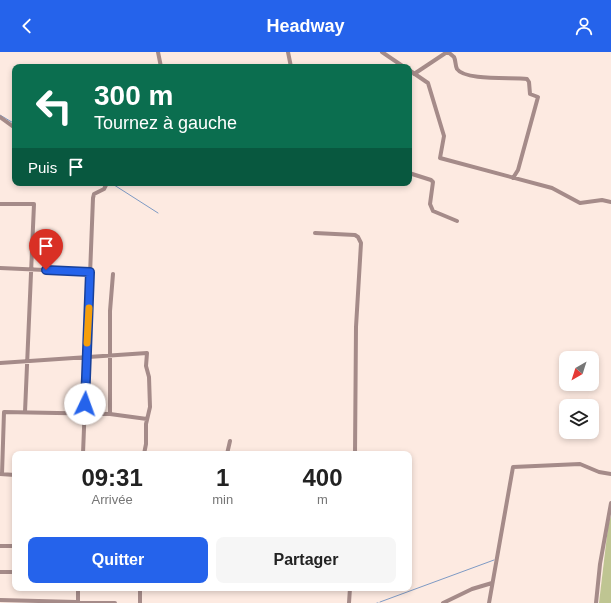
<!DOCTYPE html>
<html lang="fr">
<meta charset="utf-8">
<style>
body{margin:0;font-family:Helvetica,sans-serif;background:#f6f6f6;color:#222;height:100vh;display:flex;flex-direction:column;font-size:15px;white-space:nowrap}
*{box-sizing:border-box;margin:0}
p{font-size:13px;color:#767676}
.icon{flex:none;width:22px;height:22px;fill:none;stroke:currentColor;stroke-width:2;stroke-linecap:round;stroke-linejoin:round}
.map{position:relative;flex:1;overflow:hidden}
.drawer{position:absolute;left:12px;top:399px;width:400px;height:140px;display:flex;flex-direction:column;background:#fff;border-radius:8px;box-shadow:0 2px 6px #0003}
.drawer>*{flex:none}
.banner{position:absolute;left:12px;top:12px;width:400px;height:122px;border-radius:8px;box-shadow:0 2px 6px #0003;background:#0b6e4f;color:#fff;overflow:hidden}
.needle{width:26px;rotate:219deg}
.fabs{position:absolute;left:559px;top:299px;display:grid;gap:8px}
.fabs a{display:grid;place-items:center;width:40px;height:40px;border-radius:8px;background:#fff;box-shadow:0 2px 6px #0003;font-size:20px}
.pin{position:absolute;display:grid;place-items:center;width:34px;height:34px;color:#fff;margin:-41px -17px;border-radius:50% 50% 50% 0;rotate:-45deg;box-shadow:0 0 4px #0007}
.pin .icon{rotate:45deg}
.me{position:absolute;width:44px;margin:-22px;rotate:3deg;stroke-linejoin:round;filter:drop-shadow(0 0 3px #0008)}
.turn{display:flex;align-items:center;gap:14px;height:84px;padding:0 16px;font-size:18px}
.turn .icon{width:52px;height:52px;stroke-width:2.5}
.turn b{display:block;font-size:28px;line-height:34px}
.then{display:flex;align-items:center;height:38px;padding:0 16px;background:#0003;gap:8px;font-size:15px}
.eta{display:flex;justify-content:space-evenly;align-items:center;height:68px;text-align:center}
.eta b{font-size:24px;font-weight:700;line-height:28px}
.primary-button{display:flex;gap:8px;margin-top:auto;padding:8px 16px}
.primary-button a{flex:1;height:46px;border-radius:8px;background:#2563eb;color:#fff;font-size:16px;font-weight:700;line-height:46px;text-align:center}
.primary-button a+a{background:#f6f6f6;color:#222}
header{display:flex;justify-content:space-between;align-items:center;height:52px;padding:0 16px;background:#2563eb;color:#fff;font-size:18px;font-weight:700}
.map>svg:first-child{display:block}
</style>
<header><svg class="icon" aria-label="back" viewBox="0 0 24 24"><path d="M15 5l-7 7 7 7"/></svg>Headway<svg class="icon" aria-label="person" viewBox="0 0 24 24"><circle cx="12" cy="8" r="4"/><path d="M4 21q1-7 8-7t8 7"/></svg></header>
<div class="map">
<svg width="611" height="551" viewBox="0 0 611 551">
<rect width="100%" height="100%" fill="#fdeae1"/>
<path fill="#bfc592" d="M611,463V551H599L608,475Z"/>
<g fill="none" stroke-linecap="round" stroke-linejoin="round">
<path stroke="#7e9ac4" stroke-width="1" d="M0,63L15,72
M111,131L158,161
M380,550L494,508
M377,551H378"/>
<path stroke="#a58b89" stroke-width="4" d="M158,0L161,15
M288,0L291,15
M382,0L404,15
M448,0L454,5C456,9 455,13 457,17C465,29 513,25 527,27L529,30L530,42L538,45L518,118L513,126
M409,18L428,31L444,84L440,106L552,136L580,151L602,148L611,150
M414,22L447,0
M0,65L15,76
M409,121L431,128L433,130L430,152L433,159L457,169
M0,152H34L25,360
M315,181L355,183L358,185L361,191L356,275L355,402
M0,216L90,220
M0,311L147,301L146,314L149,325L150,355L146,372V392L144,402
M110,362V259L113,222
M83,402L93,146L94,142L104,137L107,131
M227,402L230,389
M0,422L15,423
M2,422L4,360L110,362L147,367
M0,494H15
M0,520H15
M0,548L115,551
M78,551V536
M140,551V536
M349,551L350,536
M443,551L472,537L492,531
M489,551L513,415L580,412L599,420L611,422
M596,551L600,512L611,451"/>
</g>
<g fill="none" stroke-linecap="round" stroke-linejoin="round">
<g stroke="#184099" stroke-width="10">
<path id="route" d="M46,218L90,220L85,352"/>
</g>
<use href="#route" stroke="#2563eb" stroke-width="7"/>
<path stroke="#f59e0b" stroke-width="7" d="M87,291L89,256"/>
</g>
</svg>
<div class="fabs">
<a><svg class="needle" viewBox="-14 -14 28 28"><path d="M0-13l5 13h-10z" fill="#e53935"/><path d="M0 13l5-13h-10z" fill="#767676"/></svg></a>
<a><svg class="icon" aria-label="layers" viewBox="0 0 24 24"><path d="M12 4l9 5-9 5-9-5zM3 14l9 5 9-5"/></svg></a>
</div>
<div class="pin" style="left:46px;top:218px;background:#d93025"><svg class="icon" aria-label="arrive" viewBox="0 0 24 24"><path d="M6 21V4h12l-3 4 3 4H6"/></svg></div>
<svg class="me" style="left:85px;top:352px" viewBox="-20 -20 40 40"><circle r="19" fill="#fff"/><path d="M0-13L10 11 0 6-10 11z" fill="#2563eb"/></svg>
<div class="banner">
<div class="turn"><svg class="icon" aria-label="left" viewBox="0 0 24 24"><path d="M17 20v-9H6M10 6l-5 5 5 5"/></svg><div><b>300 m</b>Tournez à gauche</div></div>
<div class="then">Puis<svg class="icon" aria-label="arrive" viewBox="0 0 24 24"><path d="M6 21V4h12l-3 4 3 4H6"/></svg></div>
</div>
<section class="drawer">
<div class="eta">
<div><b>09:31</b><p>Arrivée</p></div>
<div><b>1</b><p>min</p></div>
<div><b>400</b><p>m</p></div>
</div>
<div class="primary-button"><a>Quitter</a><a>Partager</a></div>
</section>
</div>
